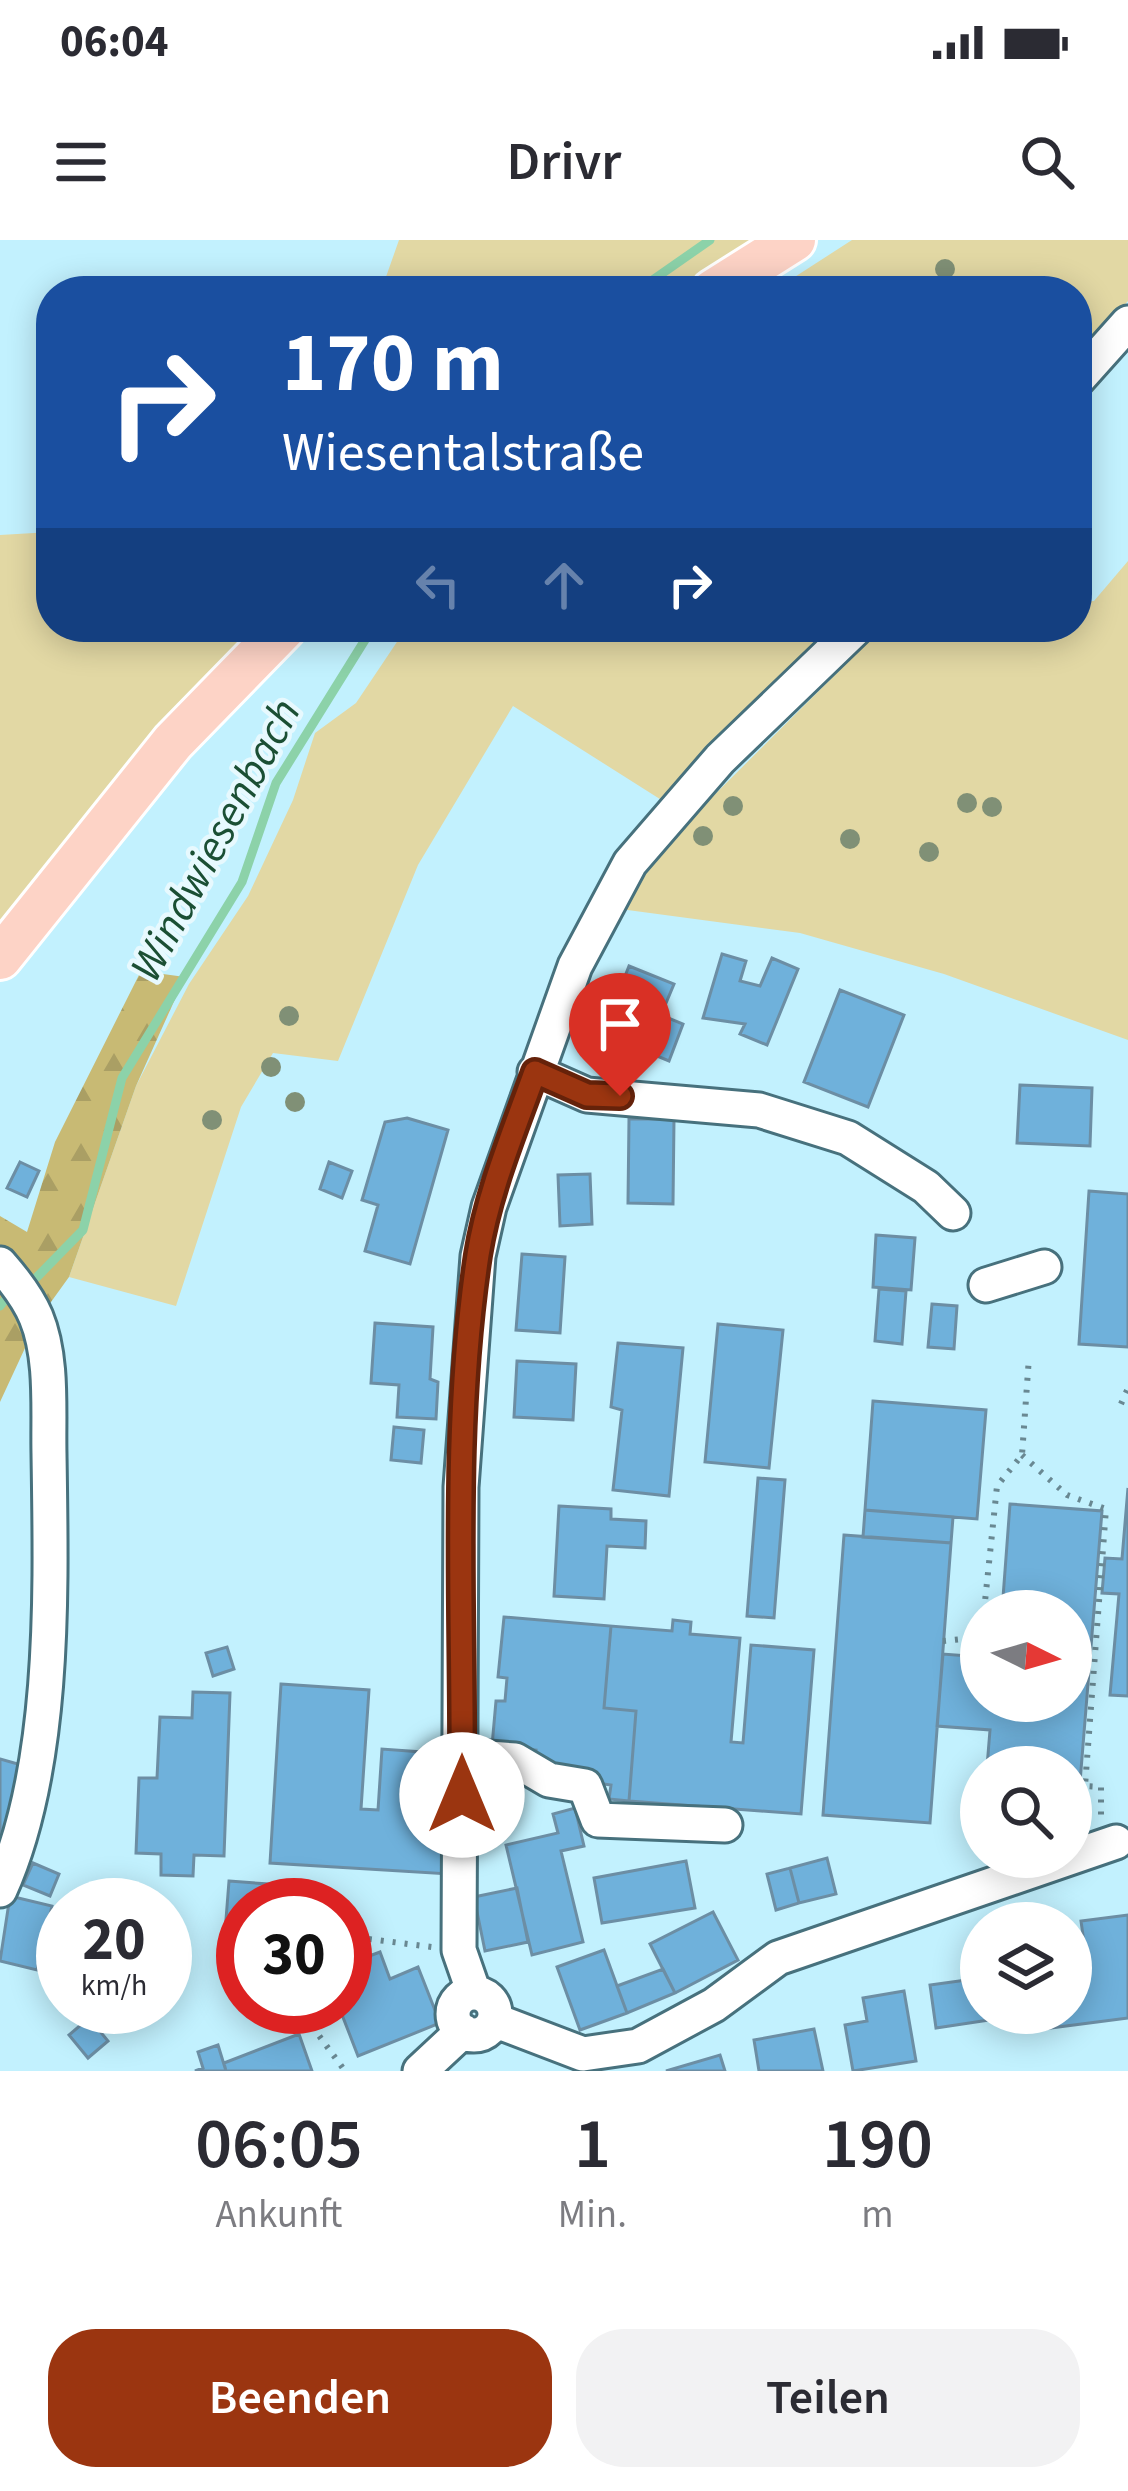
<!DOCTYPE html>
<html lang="de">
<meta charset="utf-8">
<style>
body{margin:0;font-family:"Source Sans 3",sans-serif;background:#f2f2f3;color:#2b2b33;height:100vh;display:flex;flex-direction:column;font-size:45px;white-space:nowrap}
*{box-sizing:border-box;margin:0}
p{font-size:39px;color:#7c7c81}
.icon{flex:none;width:66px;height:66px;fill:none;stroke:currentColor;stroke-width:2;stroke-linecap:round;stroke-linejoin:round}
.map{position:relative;height:1831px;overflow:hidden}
.panel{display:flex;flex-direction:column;background:#fff;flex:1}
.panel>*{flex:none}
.banner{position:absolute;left:36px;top:36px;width:1056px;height:366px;border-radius:48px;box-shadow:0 6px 30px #0003;background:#1a4fa0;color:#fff;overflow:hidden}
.needle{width:78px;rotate:95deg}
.controls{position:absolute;left:960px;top:1350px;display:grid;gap:24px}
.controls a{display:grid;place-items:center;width:132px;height:132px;border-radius:50%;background:#fff;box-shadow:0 6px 30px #0003;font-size:60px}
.speed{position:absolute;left:36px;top:1638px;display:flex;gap:24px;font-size:60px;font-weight:700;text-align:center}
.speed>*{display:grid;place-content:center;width:156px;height:156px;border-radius:50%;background:#fff;box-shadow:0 6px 30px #0003;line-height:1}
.speed small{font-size:30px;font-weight:400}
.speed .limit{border:18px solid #d22;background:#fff;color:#111}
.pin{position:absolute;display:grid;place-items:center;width:102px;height:102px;color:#fff;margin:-123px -51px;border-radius:50% 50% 50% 0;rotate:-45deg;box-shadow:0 0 12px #0007}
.pin .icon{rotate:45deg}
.me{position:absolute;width:132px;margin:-66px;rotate:0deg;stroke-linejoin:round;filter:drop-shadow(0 0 9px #0008)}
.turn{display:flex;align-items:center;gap:42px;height:252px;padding:0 48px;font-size:54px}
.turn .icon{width:156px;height:156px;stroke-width:2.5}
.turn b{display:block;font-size:84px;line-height:102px}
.lanes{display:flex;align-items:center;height:114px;padding:0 48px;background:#0003;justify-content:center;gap:60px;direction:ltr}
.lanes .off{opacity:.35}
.eta{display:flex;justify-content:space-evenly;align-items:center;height:204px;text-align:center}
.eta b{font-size:72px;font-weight:600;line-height:84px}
.primary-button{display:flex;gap:24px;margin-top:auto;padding:24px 48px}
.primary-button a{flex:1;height:138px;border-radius:48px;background:#9b3510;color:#fff;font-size:48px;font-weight:600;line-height:138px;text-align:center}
.primary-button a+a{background:#f2f2f3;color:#2b2b33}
.status{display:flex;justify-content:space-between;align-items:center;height:84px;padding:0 60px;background:#fff;direction:ltr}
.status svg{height:33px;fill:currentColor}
header{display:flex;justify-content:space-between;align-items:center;height:156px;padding:0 48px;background:#fff;font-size:54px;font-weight:600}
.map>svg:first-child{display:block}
</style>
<div class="status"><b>06:04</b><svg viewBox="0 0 49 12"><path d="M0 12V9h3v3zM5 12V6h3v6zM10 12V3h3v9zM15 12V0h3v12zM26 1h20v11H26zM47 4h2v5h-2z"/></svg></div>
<header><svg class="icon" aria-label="menu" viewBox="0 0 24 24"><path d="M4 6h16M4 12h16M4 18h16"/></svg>Drivr<svg class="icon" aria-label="search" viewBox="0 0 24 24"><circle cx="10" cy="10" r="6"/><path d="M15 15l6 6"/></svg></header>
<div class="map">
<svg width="1128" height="1831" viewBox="0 0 1128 1831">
<defs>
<pattern id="forest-firs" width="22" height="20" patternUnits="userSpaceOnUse" patternTransform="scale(3)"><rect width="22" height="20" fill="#c8ba74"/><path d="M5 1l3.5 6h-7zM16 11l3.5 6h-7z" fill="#aa9f64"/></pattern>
</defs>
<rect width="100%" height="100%" fill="#c2f1fe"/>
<path fill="#e2d8a4" d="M399,0H762L682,51H381Z
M852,0H1128V61L1077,118V51H773Z
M51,292V387H263L0,689V295Z
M1128,321V800L944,734L800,693L620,669L656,613L883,387H1077V362L1094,361Z
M407,387H839L663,561L513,466L418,625L338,821L273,813L241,867L176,1066L69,1037L136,846L189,744L248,656L293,560L315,493L356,463Z"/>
<path fill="url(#forest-firs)" d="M141,731L185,737L136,846L69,1037L38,1080L0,1162V976L27,992L55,902Z"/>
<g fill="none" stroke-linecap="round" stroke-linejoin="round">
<path stroke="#8cd2a9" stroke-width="9" d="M637,51L710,0
M37,1037L83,990L122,838L242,642L276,543L373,387
M0,1066L4,1061"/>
</g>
<path fill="#6fb1db" stroke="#6c8ea4" stroke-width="3" d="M722,714L746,721L740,741L760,746L772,718L798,729L767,805L740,794L745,784L703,778Z
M629,726L674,744L661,775L683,784L669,821L628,804L633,790L608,780Z
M840,750L904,775L868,867L804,842Z
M1020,845L1092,848L1090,906L1017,903Z
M407,878L448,890L410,1024L365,1011L378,965L362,960L385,882Z
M629,879H674L673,964L628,963Z
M20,922L39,931L27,957L7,948Z
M329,922L352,931L342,958L320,949Z
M590,934L592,984L560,986L558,935Z
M1089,951L1128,954V1107L1079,1104Z
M876,995L915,998L911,1050L873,1047Z
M522,1014L565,1017L560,1093L516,1090Z
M879,1049L906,1051L902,1104L875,1101Z
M932,1064L957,1066L954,1109L928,1107Z
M375,1083L433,1087L430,1139L438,1142L436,1179L397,1177L399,1145L371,1143Z
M718,1084L783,1090L769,1228L705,1222Z
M618,1103L683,1108L669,1256L613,1250L622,1170L611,1167Z
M517,1121L576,1124L573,1180L514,1177Z
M873,1161L986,1170L977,1279L865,1270Z
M394,1187L424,1190L421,1223L391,1220Z
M758,1238L785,1240L774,1378L747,1376Z
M1128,1248V1456L1110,1455L1119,1354L1102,1353L1105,1318L1122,1319Z
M1010,1264L1102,1271L1078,1567H1071V1527H987L990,1490L937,1486L943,1414L981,1417V1461H1071V1371H1002Z
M559,1266L611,1269V1279L646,1281L645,1308L607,1306L604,1359L554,1356Z
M865,1270L953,1277L951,1303L863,1297Z
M844,1295L951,1303L930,1583L823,1575Z
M504,1377L611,1386L604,1468L636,1471L629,1561L609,1559L611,1545L561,1538L535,1522L536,1510L492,1506L496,1461H505L507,1438L498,1437Z
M673,1380L691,1382L690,1394L740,1398L731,1502L743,1503L751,1405L814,1410L801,1574L629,1561L636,1471L604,1468L611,1386L672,1391Z
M227,1407L234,1429L213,1436L206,1413Z
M281,1444L369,1450L361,1569L378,1570L382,1509L422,1512L418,1572L452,1574L449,1634L270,1623Z
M193,1452L230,1453L224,1616L194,1615L193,1636L161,1635V1614L136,1613L139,1538H157L160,1477L192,1478Z
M0,1519L25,1526L0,1605Z
M575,1568L584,1606L561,1611L583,1702L532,1715L506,1605L558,1593L553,1574Z
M827,1618L836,1654L799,1663L790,1628Z
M686,1621L695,1668L602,1683L594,1638Z
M33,1623L59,1634L50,1656L23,1645Z
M790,1628L799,1663L776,1670L767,1634Z
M229,1641L268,1644L267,1665H243V1720L223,1718Z
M517,1648L528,1702L485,1711L474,1657Z
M10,1656L52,1666L37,1730L0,1721Z
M713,1672L738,1720L675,1753L650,1704Z
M1128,1675V1778L1035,1790L1032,1773H1071V1712L1085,1710L1081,1681Z
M359,1704L364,1718L380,1712L390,1739L418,1727L440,1783L358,1816L339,1767H345V1709Z
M604,1710L627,1773L580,1790L557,1727Z
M663,1729L675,1753L627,1773L617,1746Z
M981,1738V1773H996V1779L936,1788L930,1745Z
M904,1751L916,1821L853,1831L845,1785L867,1781L863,1758Z
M89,1778L108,1801L88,1818L69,1795Z
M814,1789L823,1831H759L754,1800Z
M299,1794L312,1831H226L224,1823Z
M218,1805L226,1831H195L203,1828L198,1812Z
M720,1815L725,1831H666Z"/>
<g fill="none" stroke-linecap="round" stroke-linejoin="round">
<g stroke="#47717d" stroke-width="39">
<path id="minor" d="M1077,140L1128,83
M535,832L587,855L759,870L848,898L926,947L953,973
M0,1024C14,1040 28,1058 36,1077C53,1118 48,1172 49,1214C51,1350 56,1526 0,1650
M986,1045L1044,1027
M462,1516L515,1520L549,1540L585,1546L598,1580L725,1585
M474,1753L459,1710L461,1247L478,1016L489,967L575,726L630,623L720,519L857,387
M453 1774a21 21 0 1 1 42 0a21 21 0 1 1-42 0Z
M494,1780L583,1814L638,1806L714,1765L778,1718L1116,1602
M420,1831L463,1791"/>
</g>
<g stroke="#fff" stroke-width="48">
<path id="major" d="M713,51L794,0
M0,718L173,502L285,387"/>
</g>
<path stroke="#698892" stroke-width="6" stroke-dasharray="3 9" stroke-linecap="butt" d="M1121,1164L1128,1148
M1022,1215L1067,1255L1106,1269L1085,1546L1101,1547V1579
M984,1371L997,1246L1022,1215L1029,1117
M943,1401L981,1397
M345,1696L432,1707
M298,1767L345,1831"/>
<use href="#minor" stroke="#fff" stroke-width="33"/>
<use href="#major" stroke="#fdd3c6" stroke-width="42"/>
</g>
<g fill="#809076">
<circle cx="945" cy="29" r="10"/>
<circle cx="967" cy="563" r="10"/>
<circle cx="733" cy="566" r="10"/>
<circle cx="992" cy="567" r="10"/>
<circle cx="703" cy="596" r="10"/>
<circle cx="850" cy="599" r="10"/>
<circle cx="929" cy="612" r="10"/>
<circle cx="289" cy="776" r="10"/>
<circle cx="271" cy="827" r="10"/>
<circle cx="295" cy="862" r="10"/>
<circle cx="212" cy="880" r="10"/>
</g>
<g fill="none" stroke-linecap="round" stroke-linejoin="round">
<g stroke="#65220a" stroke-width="30">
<path id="route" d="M462,1555C464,1376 451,1193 478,1015C488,952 514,891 535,832L587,855L620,856"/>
</g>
<use href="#route" stroke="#9b3510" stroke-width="21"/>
</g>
<g text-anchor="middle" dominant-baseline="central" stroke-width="9" stroke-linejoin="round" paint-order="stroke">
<g font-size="45" font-style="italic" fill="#1b4f34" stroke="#e7f9fe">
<text transform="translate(216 600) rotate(-62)">Windwiesenbach</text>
</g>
</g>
</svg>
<div class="controls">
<a><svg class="needle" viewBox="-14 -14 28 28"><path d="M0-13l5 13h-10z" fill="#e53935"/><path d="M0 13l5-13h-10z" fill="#7c7c81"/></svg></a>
<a><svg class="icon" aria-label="search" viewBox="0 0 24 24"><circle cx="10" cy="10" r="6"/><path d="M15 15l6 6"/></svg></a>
<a><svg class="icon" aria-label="layers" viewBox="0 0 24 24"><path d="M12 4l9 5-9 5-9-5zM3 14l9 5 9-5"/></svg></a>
</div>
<div class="speed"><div>20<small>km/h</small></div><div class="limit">30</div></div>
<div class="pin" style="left:620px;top:856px;background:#d93025"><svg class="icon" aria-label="arrive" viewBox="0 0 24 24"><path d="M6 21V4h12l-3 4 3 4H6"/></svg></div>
<svg class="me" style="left:462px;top:1555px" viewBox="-20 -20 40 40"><circle r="19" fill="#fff"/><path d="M0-13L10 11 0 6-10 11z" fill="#9b3510"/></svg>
<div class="banner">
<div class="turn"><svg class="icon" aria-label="right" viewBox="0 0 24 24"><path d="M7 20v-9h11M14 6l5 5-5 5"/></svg><div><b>170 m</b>Wiesentalstraße</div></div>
<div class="lanes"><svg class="icon off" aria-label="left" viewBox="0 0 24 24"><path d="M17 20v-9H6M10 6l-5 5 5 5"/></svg><svg class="icon off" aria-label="ahead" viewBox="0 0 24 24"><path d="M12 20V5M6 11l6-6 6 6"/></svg><svg class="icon" aria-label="right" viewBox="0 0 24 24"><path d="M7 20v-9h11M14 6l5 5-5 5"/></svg></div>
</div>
</div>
<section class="panel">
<div class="eta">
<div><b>06:05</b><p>Ankunft</p></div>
<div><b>1</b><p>Min.</p></div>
<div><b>190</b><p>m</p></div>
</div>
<div class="primary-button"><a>Beenden</a><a>Teilen</a></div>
</section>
